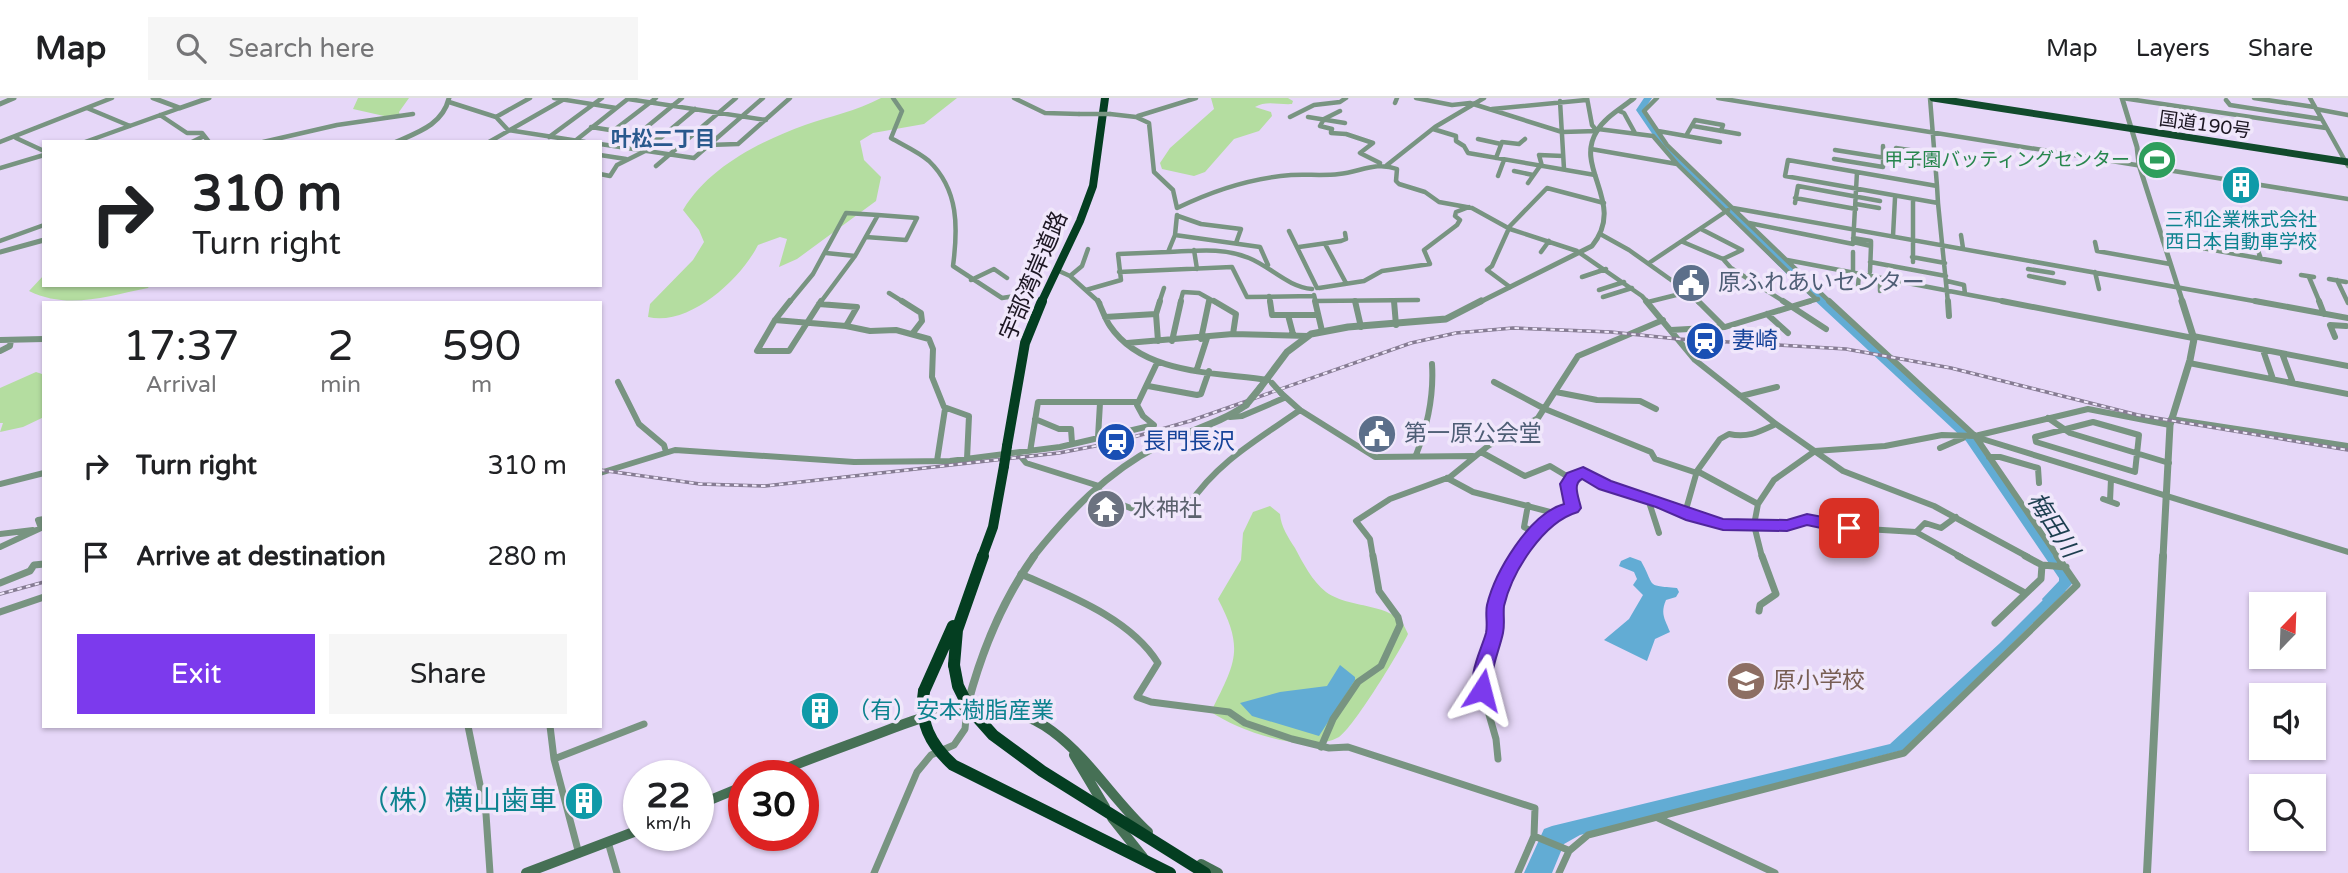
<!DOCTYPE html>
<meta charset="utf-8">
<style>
body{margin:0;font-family:"Varela Round","Noto Sans JP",sans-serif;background:#f6f6f6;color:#202124;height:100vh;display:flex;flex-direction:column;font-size:26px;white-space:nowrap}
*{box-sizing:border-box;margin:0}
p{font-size:23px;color:#757577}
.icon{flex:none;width:38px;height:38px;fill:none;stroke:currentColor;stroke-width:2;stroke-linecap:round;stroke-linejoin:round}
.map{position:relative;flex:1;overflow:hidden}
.details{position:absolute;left:42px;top:203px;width:560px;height:427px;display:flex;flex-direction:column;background:#fff;border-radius:0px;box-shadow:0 2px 5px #0004}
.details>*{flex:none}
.hud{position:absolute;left:42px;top:42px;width:560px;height:147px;border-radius:0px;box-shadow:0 2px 5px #0004;background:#fff;color:#202124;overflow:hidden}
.needle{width:46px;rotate:23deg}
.fabs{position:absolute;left:2249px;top:494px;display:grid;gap:14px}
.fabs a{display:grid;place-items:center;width:77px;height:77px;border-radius:0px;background:#fff;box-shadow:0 2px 5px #0004;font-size:35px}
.speed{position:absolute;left:623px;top:662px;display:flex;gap:14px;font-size:35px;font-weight:700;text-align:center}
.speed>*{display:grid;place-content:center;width:91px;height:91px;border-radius:50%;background:#fff;box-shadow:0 2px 5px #0004;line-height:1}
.speed small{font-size:18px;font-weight:400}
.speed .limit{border:10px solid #d22;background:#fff;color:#111}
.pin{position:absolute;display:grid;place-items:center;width:60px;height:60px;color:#fff;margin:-30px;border-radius:14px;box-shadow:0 4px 10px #0006}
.me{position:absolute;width:77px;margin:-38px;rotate:9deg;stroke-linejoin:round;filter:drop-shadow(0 0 5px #0008)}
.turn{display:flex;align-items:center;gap:24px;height:147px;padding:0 35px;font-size:32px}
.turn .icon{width:91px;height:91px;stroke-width:2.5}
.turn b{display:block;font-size:49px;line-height:60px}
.eta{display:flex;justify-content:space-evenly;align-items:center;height:119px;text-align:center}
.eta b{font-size:42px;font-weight:600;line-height:49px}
.cta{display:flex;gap:14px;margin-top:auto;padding:14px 35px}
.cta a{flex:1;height:80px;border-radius:0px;background:#7c3aed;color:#fff;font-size:28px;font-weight:600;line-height:80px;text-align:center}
.cta a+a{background:#f6f6f6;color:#202124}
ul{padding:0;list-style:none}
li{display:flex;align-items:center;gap:21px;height:91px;padding:0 35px}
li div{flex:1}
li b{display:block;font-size:26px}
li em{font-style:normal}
header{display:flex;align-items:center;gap:42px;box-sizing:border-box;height:98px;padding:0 35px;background:#fff;border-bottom:2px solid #e0e0e0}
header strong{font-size:33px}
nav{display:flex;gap:38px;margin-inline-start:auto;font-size:24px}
.search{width:490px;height:63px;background:#f6f6f6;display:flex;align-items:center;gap:18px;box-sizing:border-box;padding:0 24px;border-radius:0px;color:#757577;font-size:26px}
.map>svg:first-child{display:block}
</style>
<header>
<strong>Map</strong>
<div class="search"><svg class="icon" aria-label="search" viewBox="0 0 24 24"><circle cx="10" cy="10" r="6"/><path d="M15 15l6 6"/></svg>Search here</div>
<nav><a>Map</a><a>Layers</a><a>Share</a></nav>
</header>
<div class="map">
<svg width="2348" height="775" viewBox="0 0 2348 775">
<rect width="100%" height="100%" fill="#e6d7f8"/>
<path fill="#b4dda0" d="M358,0H409L399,14L400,18H384L353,11Z
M881,0H957L924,26L873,35L860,43L864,62L881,79L876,103L797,161L779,169L787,141L780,139L758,147C741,181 689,229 648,219L650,206L693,162L704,144L699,132L683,112C709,69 759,44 805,27C831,18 856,13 881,0Z
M1211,0H1288L1293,3L1292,6C1279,7 1266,2 1255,9L1271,14L1272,18L1259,33L1234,41L1205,74L1194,78L1162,71L1160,65L1170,50L1214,11Z
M44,177V187H150L148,190C107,198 68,212 29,193Z
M36,274L42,276L44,319L23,329L0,334L3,325H0V290Z
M1270,408L1280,416C1281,429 1288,439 1295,450C1303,465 1312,483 1326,494C1352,513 1397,502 1408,536C1399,555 1353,630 1339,639C1307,657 1239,633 1211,614C1235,565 1245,552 1218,501L1241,462L1243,435L1253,414Z"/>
<path fill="#62acd4" d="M1630,459L1641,463C1656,490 1645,487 1677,490L1679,494L1676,499L1666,502C1660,516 1665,521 1670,534L1655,541L1647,563L1604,542L1629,521L1643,497L1633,487L1637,481L1634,474L1619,468L1621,463Z
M2057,488L2066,493L1903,652L1580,737L1564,746L1552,775H1524L1544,731L1552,728L1890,646L2000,545Z
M1340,567L1355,579V582L1319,638L1252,618L1240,605L1280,594L1327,588Z"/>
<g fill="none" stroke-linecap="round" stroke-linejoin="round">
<path fill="#62acd4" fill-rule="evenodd" d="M1644,0H1652L1644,12L1672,52L1806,183L1974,337L2072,479L2073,484L2071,487L2054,505H2044L2042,501L2059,483V480L1966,343L1798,187L1666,56L1636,12Z"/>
<path stroke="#789481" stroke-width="4.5" d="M554,0L616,10
M893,0L902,13L891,40C903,47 919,54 929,63C959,92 958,130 953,168L1002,200L1015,198L1033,171H1040
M1014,0L1045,15L1079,16
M1416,0L1452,7L1470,5L1562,34L1597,33
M1587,0L1592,27L1597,33
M1657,0L1644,13L1667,47L1831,205
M1718,0L2348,101
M1930,0L1937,88
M2122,0L2326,30
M2254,0L2314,9
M2310,0L2348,68
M628,1L766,22
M2226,2L2230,7L2321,21
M1560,3L1564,71
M449,4L496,19L508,32L585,44
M1395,5L1397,0
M87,10L130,28
M1492,11L1586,2
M2316,11L2348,17
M1619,13L1624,15L1635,35
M1110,16L1136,19L1149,25L1154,74L1173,92L1177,110C1212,93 1251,80 1291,77C1307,76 1323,78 1339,76C1360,74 1376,63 1397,71L1396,83L1399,86L1425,94L1439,104L1472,110L1510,131L1577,153L1642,198L1648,205
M160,17L187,35H202L209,44
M1138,18L1196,0
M496,19L530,0
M1290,19L1314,7L1340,4L1346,0
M1308,19L1345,25
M1693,28L1739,36
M591,29L660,40
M1433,31L1456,38V43L1464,48L1468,55L1595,77
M1598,31L1653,38L1677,66L1816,201
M613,33L656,0
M1658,33L1720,44
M1331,34L1332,31L1320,28L1324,21L1340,13
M1331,35L1346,36L1373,45L1360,55L1380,65
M1687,36L1695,22L1723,27L1721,33
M637,37L682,0
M549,39L602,0
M16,40L44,53
M1478,41L1501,46
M575,43L629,0
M0,44L112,0
M85,44L180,10
M192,44L204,38
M263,44L337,27L413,16
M489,44L566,0
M600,46L694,60L763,0
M709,47L738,46L790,0
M1896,50L1935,56
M1591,51L1677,66
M1835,52L1936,68
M600,57L626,61
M1496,60L1502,44L1519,46L1525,41
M1834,61L1883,69V48
M1788,62L1937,88L1938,105L1785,78Z
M1387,67L1435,29L1484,0
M656,68L736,0
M1542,68L1539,57L1563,58
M0,70L44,57
M1514,73L1533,77
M600,76L610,78L617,67L645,53L695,11
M1498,78L1504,62
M1528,85L1540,68
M1795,100L1856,111
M1913,103V164
M1795,105L1798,88L1880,103
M1938,105L1948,205
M1856,106L1879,110
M1733,110L2265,205
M1178,118L1201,126L1241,131L1236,145
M1749,125L1853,146L1857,74
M1701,131L1742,152L1723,161
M1289,133L1317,190
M1175,137L1260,149L1268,167
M1602,137L1629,152L1688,194L1648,204
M1961,137L1963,150
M1893,138L1895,100
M866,139L906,142L917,120L878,117
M1853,140L1871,143V148
M0,143L44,127
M2163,143L2280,164
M1683,144L1723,161L1731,170L1786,205
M1853,144L1871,148L1870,174
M2095,144L2097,153L2170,166
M1325,146L1346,185
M2256,147L2261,161
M1299,149L1341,143L1346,141L1345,135
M1194,152L1197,171
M1168,154C1195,153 1223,149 1249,160C1271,169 1288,189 1312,191
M1541,154L1549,143
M1853,154V175
M826,155L855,158
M1912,159L1945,165
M1787,162L2012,205
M1870,164L1946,178
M1649,165L1728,112
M2028,171L2053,175
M1059,173L1070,178L1100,205
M1119,174L1232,169L1247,199L1314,198
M2095,174L2099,191
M2301,177L2314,179
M1070,178L1082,168L1088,151
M2029,178L2064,185
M1582,179L1606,171
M2309,179L2320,205
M1880,180V193
M2329,181L2346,184
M971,182L994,171L1007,180
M2337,182L2348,205
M1947,183L1964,187L1965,196
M1858,188L1859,176
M1510,189L1487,172L1492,168L1510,128L1547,90L1604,105
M1319,190L1364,183L1382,173L1430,166L1424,152L1457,127L1460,122L1455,118L1456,114L1469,109
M1086,192L1121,182L1118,156L1168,154L1175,137L1177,117
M1599,192L1624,184
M1688,194L1699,205
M889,195L905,205
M1314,197L1316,205
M1269,198L1270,205
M1603,199L1632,190
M1315,203L1418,202
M789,205L813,176L846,115L878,117L855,158L820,205
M1159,205L1164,190
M1180,205L1183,194L1199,195L1217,205
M1209,205L1210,201
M1804,205L1818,201"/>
<path stroke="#789481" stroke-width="6" d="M790,203L775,222L757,253H789L821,203
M902,203L921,215L922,223L912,236
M1098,203C1102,211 1105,221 1110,228C1143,277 1216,274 1268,282
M1214,203L1236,216L1233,236
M1270,203L1272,217H1318
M1315,203L1322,233
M1355,203L1361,229
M1394,203L1396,227
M1646,203L1695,262L1776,326L1843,373L1934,408L2028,459
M1698,203L1724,229
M1783,203L1826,231
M1829,203L1975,338L2058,459
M1948,203L1949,218
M2002,203L2193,240
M2255,203L2348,220
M2319,203L2324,216
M819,206L857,209L846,228
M1767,216L1788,235
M1288,217L1293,236
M1105,219L1156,216
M775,222L846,228L870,233L896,232L929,241L933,251L932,279L944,309L969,318L967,361
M1671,232L1725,229L1810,203
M2193,238L2348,268
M2335,239L2330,227L2346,228
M1201,241L1209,203
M0,242L44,241
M1158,243L1156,216L1160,203
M1172,243L1181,203
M1127,245L1233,236L1308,238
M0,253L10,248L11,242
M2264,255L2273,281
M2283,258L2293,285
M2189,265L2348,296
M1197,271L1207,240
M618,284L639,326L664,347L666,354
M1494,284L1545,311L1651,354L1655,361L1697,375
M1148,288L1197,297L1201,296L1209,273
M1556,294L1597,302L1640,303L1656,311
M1281,295L1300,312L1375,359L1473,358
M1741,298L1777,289
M1230,319L1242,318L1284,300
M2048,320L2070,335L2169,365
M1035,321L1059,331H1071L1072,345
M2171,321L2348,348
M2093,324L2139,337L2135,374L2036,344L2035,339Z
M1098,339L1100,305
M1976,339L2348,454
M1940,350L1963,340
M1030,354L1038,304H1138
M1481,354L1525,378L1550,368L1570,380L1583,374C1607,388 1632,395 1659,404C1696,417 1714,426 1754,427
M1018,355L1026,365L1099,388
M1416,357C1428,327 1434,298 1432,266
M1989,359H2000L2038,370L2039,385
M937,363L945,311
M1697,373L1720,341L1729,336C1748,340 1759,334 1776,326
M600,375L675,352L854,364L950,363L1060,349L1154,327L1143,318L1137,307L1157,265
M1447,380L1473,394L1558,416
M0,386L44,375
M1097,391C1130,416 1148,418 1188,408C1217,364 1257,342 1300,312
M1648,401L1659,435
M2103,401L2117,406
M2110,403L2111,381
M1528,407L1524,429L1535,435
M1685,415L1697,373L1758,406
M1755,425L1787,428L1807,421L1849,430L1916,434L1925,425L1941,430L1956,419
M1916,434L1961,459
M0,436L33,432
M0,449L41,430L38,422L44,421
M1373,459L1370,441L1356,423L1390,401L1450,379L1488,348L1538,320L1578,258L1663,222
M1518,459C1527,439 1551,415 1573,410L1570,380
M1762,459L1754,427L1758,406L1774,382L1815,353L1885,348L1942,337L1975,338L2088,311L2170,327"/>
<path stroke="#789481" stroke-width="7" d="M1958,458L2025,495
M2025,458L2042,467L2066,469
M1021,476C1068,497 1130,520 1158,565L1137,599L1151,604L1229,614L1245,625L1292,641L1329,650L1348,649L1535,710L1534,738L1518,775
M0,485L30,473L34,467L44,466
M1759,513L1760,507L1776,496L1762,458
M0,514L44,499
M1995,525L2041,481L2042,467
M468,628L486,716L490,775
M550,628L554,661L579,756
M1321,649L1333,621L1358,584L1381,568L1400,527L1398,519L1379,493L1373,458
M554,661L644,626
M1498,661L1496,641L1482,592V578L1495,531V511L1518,458
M1658,720L1775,775
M1534,738L1568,752
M608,744L617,775
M874,775L917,674L931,657L954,647L965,631L967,610
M1559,775L1569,753L1588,737L1904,655L2077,487L2057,458"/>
<path stroke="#789481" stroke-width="5" d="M153,0L180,10L209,0
M2122,0L2137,49L2139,67L2183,205
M0,6L14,0
M396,44C419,34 443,26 449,0
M0,154L44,142
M1478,205L1592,148C1627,105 1573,70 1597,33C1605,19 1622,10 1634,0"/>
<path stroke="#789481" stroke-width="7" d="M1260,290L1287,254L1311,236L1348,229L1446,221L1481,203
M1033,459C1068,415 1107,374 1158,348C1187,333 1219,326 1246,307
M2163,459L2170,327L2190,262L2194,241L2182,203"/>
<path stroke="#789481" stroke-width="8" d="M968,605C982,552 1002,503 1034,458
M2147,775L2163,458"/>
<path stroke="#467055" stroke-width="10" d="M1074,657L1105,709
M770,677C806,662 843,649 880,635C937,613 996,592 1052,633C1090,661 1114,703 1148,734
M698,707L744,688
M1112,720L1143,759
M1201,766L1218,775
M526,775L639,732"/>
<path stroke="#114a2c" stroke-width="7" d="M1933,0L2348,64"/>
<path stroke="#043e21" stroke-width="8" d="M1041,205L1080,123L1093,88L1105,0"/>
<path stroke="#043e21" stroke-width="10" d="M1007,348L1025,245L1042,203
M982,459L993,429L1004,368"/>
<path stroke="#043e21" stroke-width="12" d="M954,567L957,532L983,458
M924,593L953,528"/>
<g stroke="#867c93" stroke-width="3.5">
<path id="rail" d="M600,372L700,386L765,388L1059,355L1116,344L1190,323L1411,245L1456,235L1513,230L1611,234L1678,241L1846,251L1951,270L2138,317L2348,352
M0,496L44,484"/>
</g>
<use href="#rail" stroke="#f0e7fb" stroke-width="2" stroke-dasharray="4.5" stroke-linecap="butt"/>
<path stroke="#789481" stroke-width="4.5" d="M1079,16H1110"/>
<path stroke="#789481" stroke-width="6" d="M1272,285L1281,295"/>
<path stroke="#789481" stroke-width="7" d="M1246,307L1260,290"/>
<path stroke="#043e21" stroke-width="10" d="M1004,368L1007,348"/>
<path stroke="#043e21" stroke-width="12" d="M954,567L958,588L969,610L993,637L1042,673L1205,775
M924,593C919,624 930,646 953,667L1170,775"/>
</g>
<path fill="#7c3aed" stroke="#51269a" stroke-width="2" d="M1583,369L1611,383L1723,421L1787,422L1807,416L1849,424L1857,430L1849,436L1807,427L1787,433L1723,432L1686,422L1656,409L1599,391L1582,381C1572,386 1579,400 1581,410L1578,414C1543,424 1512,474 1504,508C1503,517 1505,526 1503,535C1500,549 1494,563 1492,577C1491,584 1493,590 1489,598L1482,600L1476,598C1466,579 1481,553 1486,535C1488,526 1485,516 1487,507C1495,474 1529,416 1564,406L1560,386L1567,375Z"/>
<defs>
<g id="stadium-disc" transform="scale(2.0125)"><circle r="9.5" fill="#2e9e5b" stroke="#f0e7fb"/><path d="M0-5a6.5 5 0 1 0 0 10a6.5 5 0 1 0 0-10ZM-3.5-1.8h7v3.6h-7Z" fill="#fff"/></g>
<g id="building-disc" transform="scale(2.0125)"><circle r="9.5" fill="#0f9aa8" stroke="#f0e7fb"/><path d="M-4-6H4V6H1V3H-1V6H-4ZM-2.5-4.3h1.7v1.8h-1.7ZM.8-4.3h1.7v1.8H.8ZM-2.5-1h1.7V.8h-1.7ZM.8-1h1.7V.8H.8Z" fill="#fff"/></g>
<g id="civic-disc" transform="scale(2.0125)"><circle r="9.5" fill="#5c6f8a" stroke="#f0e7fb"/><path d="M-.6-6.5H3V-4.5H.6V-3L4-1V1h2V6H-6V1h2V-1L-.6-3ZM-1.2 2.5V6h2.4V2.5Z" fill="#fff"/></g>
<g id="station-disc" transform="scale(2.0125)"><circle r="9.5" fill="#1a4fb4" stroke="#f0e7fb"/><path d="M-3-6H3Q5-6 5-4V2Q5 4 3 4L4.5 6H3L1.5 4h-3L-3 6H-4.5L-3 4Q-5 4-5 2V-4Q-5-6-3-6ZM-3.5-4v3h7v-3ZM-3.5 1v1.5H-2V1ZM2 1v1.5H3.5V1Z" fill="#fff"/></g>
<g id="temple-disc" transform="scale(2.0125)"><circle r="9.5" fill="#6b7280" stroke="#f0e7fb"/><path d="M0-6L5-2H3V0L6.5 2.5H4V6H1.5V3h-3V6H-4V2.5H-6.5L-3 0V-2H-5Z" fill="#fff"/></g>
<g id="school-disc" transform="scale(2.0125)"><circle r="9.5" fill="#8d6e63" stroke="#f0e7fb"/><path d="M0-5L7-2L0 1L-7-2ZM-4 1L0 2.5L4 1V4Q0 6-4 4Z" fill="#fff"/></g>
</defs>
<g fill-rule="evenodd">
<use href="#stadium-disc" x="2157" y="62"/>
<use href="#building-disc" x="2241" y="87"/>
<use href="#civic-disc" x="1691" y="185"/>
<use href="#station-disc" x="1705" y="243"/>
<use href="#civic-disc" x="1377" y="336"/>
<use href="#station-disc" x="1116" y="344"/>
<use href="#temple-disc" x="1106" y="411"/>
<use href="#school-disc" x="1746" y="583"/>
<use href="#building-disc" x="820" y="613"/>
<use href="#building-disc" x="584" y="703"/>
</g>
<g text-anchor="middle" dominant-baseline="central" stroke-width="7" stroke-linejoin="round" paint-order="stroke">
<g font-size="19" fill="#1c1622" stroke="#f0e7fb">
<text transform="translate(2205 27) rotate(8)">国道190号</text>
</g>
<g font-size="19" fill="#27864d" stroke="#f0e7fb" text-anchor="end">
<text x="2130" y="62">甲子園バッティングセンター</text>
</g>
<g font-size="19" fill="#0d838f" stroke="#f0e7fb">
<text x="2241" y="122">三和企業株式会社<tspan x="2241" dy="22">西日本自動車学校</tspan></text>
</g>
<g font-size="21" font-weight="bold" fill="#29598d" stroke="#f0e7fb">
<text x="663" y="41">叶松二丁目</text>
</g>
<g font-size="23" fill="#1c1622" stroke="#f0e7fb">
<text transform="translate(1034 178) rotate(-67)">宇部湾岸道路</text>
</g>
<g font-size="23" fill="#4e5e75" stroke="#f0e7fb" text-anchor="start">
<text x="1718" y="185">原ふれあいセンター</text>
<text x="1404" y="336">第一原公会堂</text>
</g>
<g font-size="23" fill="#164399" stroke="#f0e7fb" text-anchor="start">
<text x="1732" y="243">妻崎</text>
<text x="1143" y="344">長門長沢</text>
</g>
<g font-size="23" fill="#5b616d" stroke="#f0e7fb" text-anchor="start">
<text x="1133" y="411">水神社</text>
</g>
<g font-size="23" fill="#785e54" stroke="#f0e7fb" text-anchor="start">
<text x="1773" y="583">原小学校</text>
</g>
<g font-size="23" fill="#0d838f" stroke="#f0e7fb" text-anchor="start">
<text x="847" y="613">（有）安本樹脂産業</text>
</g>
<g font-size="24" font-style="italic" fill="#1c3e4f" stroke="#f0e7fb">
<text transform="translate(2053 427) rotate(57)">梅田川</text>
</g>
<g font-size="28" fill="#0d838f" stroke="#f0e7fb" text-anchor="end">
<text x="557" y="703">（株）横山歯車</text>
</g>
</g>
</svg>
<div class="fabs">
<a><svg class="needle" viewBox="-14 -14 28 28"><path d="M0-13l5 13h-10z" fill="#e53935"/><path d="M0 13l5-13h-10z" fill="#757577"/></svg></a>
<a><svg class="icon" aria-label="sound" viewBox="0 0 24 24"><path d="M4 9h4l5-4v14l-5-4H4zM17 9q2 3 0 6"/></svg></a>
<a><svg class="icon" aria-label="search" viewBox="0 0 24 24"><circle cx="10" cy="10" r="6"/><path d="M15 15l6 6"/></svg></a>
</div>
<div class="speed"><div>22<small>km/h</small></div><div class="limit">30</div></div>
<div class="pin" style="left:1849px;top:430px;background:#d93025"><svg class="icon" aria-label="arrive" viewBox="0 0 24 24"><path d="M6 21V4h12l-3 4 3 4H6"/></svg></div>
<svg class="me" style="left:1482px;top:592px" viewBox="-20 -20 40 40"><path d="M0-17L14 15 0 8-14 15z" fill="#7c3aed" stroke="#fff" stroke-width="4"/></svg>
<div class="hud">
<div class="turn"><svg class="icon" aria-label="right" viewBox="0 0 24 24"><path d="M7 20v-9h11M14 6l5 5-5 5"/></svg><div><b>310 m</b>Turn right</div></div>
</div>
<section class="details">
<div class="eta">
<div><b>17:37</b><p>Arrival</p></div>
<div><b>2</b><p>min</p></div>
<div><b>590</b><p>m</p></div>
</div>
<ul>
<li><svg class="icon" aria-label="right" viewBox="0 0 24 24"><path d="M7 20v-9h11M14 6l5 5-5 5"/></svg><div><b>Turn right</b></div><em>310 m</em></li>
<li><svg class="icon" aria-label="arrive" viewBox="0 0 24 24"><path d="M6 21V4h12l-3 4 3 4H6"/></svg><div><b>Arrive at destination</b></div><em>280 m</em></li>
</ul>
<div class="cta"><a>Exit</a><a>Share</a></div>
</section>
</div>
